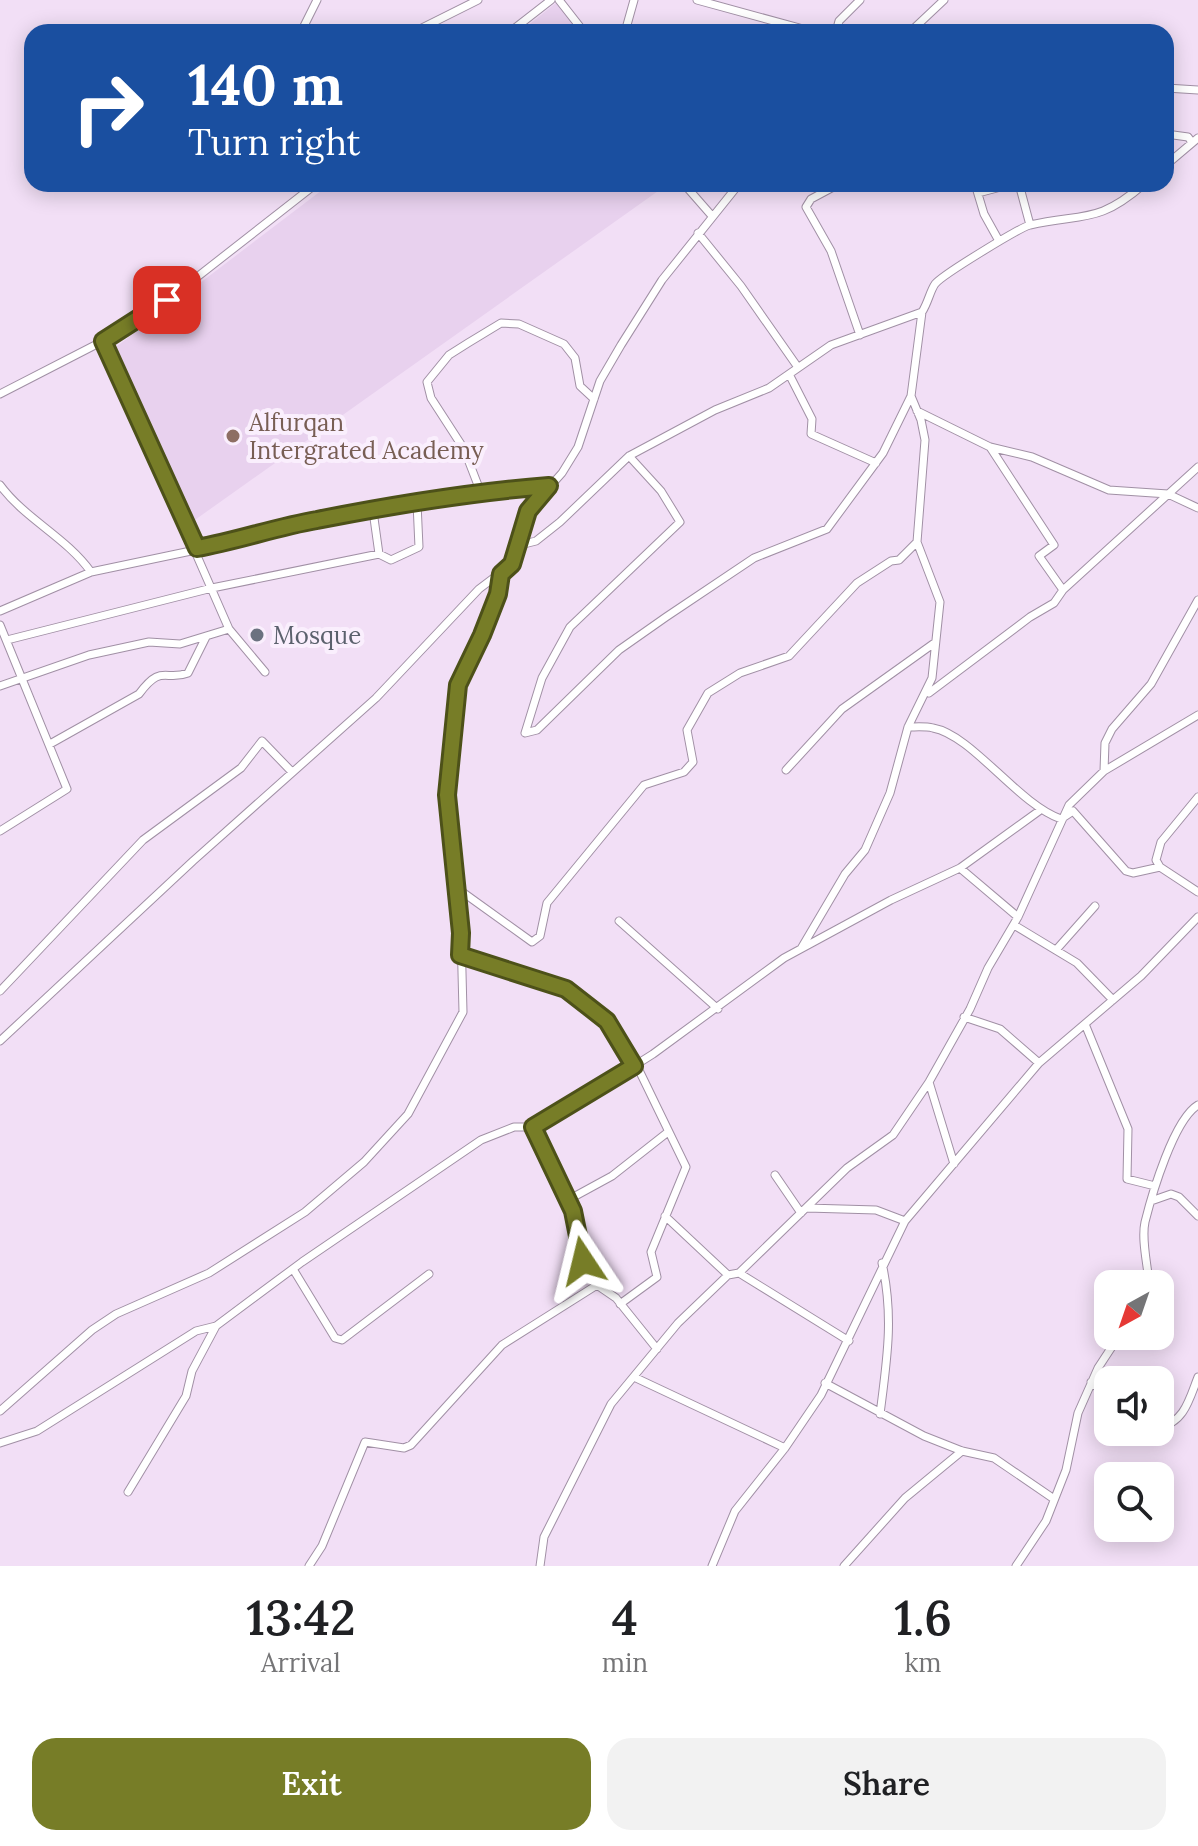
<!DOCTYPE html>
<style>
body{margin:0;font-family:Lora,serif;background:#f2f2f2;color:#202124;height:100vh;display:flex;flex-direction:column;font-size:30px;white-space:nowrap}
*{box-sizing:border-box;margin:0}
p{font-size:26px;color:#757577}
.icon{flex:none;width:44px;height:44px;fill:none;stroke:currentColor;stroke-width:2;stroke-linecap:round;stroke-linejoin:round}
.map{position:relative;height:1566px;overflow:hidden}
.details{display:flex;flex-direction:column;background:#fff;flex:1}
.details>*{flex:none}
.top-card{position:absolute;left:24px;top:24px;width:1150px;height:168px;border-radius:24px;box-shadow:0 4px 20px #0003;background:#1a4fa0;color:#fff;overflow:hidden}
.needle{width:52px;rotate:220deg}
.buttons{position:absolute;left:1094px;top:1270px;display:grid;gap:16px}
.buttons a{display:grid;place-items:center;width:80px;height:80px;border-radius:16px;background:#fff;box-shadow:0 4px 20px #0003;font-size:40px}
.pin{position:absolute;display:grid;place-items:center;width:68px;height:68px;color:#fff;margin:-34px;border-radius:16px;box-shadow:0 4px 12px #0006}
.me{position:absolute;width:88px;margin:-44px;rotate:350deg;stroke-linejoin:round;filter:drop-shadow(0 0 6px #0008)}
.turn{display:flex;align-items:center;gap:28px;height:168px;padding:0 32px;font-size:36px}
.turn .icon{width:104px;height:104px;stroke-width:2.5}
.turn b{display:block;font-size:56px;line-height:68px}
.eta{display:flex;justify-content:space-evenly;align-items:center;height:136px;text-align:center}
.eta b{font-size:48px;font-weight:600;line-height:56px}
.button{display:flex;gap:16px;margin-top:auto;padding:16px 32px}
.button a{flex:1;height:92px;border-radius:24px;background:#777d27;color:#fff;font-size:32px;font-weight:600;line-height:92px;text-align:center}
.button a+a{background:#f2f2f2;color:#202124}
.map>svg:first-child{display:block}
</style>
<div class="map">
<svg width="1198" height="1566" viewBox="0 0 1198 1566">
<rect width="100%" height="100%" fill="#f2dff6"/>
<path fill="#e8d1ee" d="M557,2L580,32H520Z
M330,184H668L192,522L112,350Z"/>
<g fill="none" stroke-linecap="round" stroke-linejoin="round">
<g stroke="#a190a5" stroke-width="9">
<path id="minor" d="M559,0L584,32
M697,0L814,32
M301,32L317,0
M414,32L478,0
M510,32L551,0
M625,32L634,0
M836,32L839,21L860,0
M910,32L944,0
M1166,88L1198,90
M1166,134L1188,137L1191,141
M1166,165L1198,138
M684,184L712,216
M839,184L811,199L806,207L831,251L860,335
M975,184L984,214L999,241
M1019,184L1030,225
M978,193L1012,184
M698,233L741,286L797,366
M789,374L812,419L811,434L876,463
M0,394L103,341
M917,411L990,447L1032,457L1109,490L1168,494L1198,508
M990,447L1054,545L1039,556L1063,590
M629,456L661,491L680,522L570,627L542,678L525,733L537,730L619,650L666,617L754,558L827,529L883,453L911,396
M0,485C25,519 66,537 91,572
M481,493L464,449L431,398L427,382L449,355L468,343L501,323L519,324L564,344L575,358L580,386L594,399
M373,511L379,554
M516,546L536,541L560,522L629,456L715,410L769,388L831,345L922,312C928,303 930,291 935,284C942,275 1019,228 1030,225C1084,213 1098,224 1144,184
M0,611L91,572L248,539L314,520L495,490L549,486
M0,625L67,789L0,831
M7,640L212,588L379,554L391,560L419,547L417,503
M265,672L229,629L103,341L146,317L316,184
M0,686L89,655L149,642L180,644L229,629
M929,693L1030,617L1054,603L1063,590L1198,467
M908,727C916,727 925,726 933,728C972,735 1018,804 1061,819L1073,811L1126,871L1133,873L1160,867L1198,892
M50,744L139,694C162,663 165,682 188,673L206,637
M786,770L842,709L933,644
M1104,771L1105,743L1112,729L1151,684L1198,600
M1160,867L1156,860L1161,842L1198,797
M960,868L1018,917
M454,886L532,942L540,936L547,903L644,785L684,772L693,762L687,730L708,693L740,673L789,656L857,583L891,561L899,560L917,542
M619,921L718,1009
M1014,925L1077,963L1113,1000
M802,947L845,874L865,850L890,793L908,727L932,678L940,602L917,542L925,440L921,420L911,396L922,312
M1056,950L1095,906
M460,955L566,989L607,1021L634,1066
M0,991L143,840L241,768L262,741L292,772
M964,1017L1000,1029L1039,1063
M1085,1024L1128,1129L1127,1179L1155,1186
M0,1041L193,861L376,698L479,589L512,564L528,511L562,473L578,447L600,381L621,345L662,280L739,184
M929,1082L954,1164
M533,1127C547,1155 563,1184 574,1213C583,1239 580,1262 597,1285
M775,1175L801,1213
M568,1200L612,1176L668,1132
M1151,1201L1171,1194L1179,1197L1198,1216
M807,1208L876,1210L905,1221
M665,1216L728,1275
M293,1269L335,1338L342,1340L429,1274
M739,1273L849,1341
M1149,1284C1148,1266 1141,1240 1145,1222C1152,1194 1174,1119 1198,1105
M620,1304L657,1277L651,1252L686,1167L636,1064
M636,1378L785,1448
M1091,1382L1108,1397
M825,1383L924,1436L962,1451L994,1458L1054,1499
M0,1411L92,1330L116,1314L209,1273L305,1212L364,1162L408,1114L463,1012L461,933L447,795L448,764L458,685L498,594L501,574
M880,1414C887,1359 894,1317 882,1263
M1160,1426C1184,1424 1190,1397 1198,1377
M0,1443L37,1431L196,1331L216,1326L302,1262L481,1140L514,1127H533L561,1112L653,1054L784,958L891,900L960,868L1039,811
M128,1492L186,1396L192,1371L216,1326
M309,1566L322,1546L365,1442L404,1448L411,1445L502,1345L597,1285L616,1298L657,1349
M540,1566L544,1537L611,1404L678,1323L728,1275L739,1273L847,1168L893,1135L929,1082L970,1009L988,968L1018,917L1069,805L1104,771L1198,715
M712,1566L735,1511L785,1448L821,1395L905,1221L1039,1063L1141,976L1198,917
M844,1566L905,1498L962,1451
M1016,1566L1046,1521L1066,1470L1078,1413L1098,1368L1119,1336"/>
</g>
<use href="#minor" stroke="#fff" stroke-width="7"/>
</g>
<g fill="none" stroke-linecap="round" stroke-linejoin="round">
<g stroke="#4d5119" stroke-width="20">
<path id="route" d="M167,300L103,341L197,548C237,541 276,527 317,520C393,505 471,492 549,486L528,511L512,564L501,574L498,594L482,635L458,685L447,795L461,933L460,955L566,989L607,1021L634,1066L533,1127L573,1211L583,1261"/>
</g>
<use href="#route" stroke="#777d27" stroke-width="14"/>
</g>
<circle fill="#8d6e63" stroke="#faeffd" stroke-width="3" cx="233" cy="436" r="8"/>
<circle fill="#6b7280" stroke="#faeffd" stroke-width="3" cx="257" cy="635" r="8"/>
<g text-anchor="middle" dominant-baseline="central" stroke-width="8" stroke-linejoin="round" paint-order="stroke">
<g font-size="24" fill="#785e54" stroke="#faeffd" text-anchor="start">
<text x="249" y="422">Alfurqan<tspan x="249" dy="28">Intergrated Academy</tspan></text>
</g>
<g font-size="24" fill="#5b616d" stroke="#faeffd" text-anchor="start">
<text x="273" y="635">Mosque</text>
</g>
</g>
</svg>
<div class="buttons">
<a><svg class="needle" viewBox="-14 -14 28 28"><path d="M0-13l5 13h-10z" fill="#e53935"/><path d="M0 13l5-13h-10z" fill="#757577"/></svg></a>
<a><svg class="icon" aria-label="sound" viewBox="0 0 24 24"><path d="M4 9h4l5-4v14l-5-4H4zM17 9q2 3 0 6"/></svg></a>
<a><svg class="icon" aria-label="search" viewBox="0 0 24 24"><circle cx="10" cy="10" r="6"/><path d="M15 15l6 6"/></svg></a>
</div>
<div class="pin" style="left:167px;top:300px;background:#d93025"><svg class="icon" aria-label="arrive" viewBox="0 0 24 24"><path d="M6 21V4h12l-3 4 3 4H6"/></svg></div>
<svg class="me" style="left:583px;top:1261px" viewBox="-20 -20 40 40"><path d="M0-17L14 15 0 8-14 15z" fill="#777d27" stroke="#fff" stroke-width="4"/></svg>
<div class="top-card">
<div class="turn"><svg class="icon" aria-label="right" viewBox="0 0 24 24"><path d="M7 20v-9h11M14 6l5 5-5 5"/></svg><div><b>140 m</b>Turn right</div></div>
</div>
</div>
<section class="details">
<div class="eta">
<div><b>13:42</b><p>Arrival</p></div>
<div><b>4</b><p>min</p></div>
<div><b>1.6</b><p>km</p></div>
</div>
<div class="button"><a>Exit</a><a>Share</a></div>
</section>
